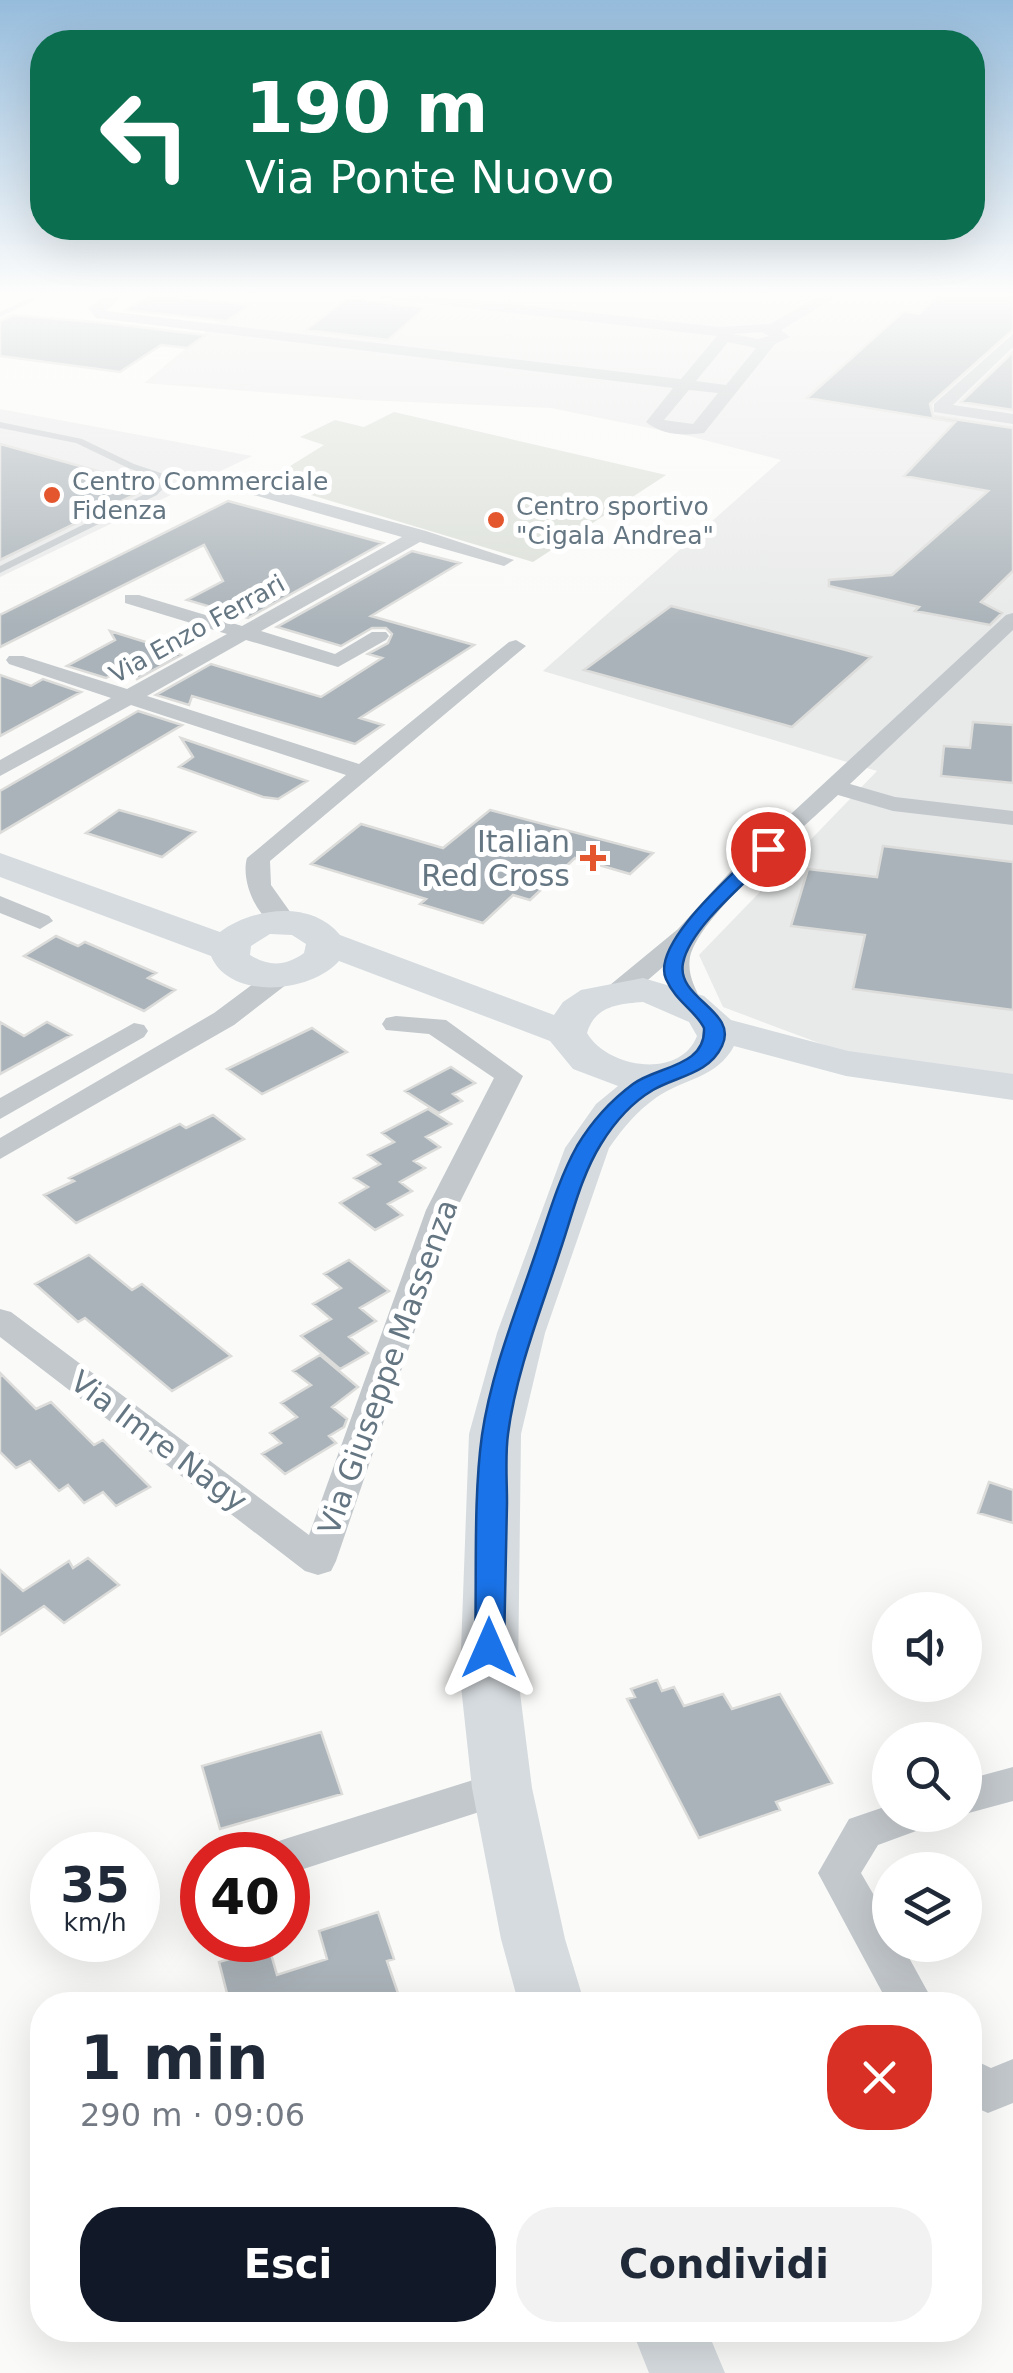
<!DOCTYPE html>
<html lang="it">
<meta charset="utf-8">
<style>
body{margin:0;font-family:"DejaVu Sans",sans-serif;background:#f2f2f3;color:#1f2937;height:100vh;display:flex;flex-direction:column;font-size:38px;white-space:nowrap}
*{box-sizing:border-box;margin:0}
p{font-size:32px;color:#747a83}
.icon{flex:none;width:55px;height:55px;fill:none;stroke:currentColor;stroke-width:2;stroke-linecap:round;stroke-linejoin:round}
.map{position:relative;flex:1;overflow:hidden}
.drawer{position:absolute;left:30px;top:1992px;width:952px;height:350px;display:flex;flex-direction:column;background:#fff;border-radius:40px;box-shadow:0 10px 40px #0002}
.drawer>*{flex:none}
.top-card{position:absolute;left:30px;top:30px;width:955px;height:210px;border-radius:40px;box-shadow:0 10px 40px #0002;background:#0b6e4f;color:#fff;overflow:hidden}
.tools{position:absolute;left:872px;top:1592px;display:grid;gap:20px}
.tools a{display:grid;place-items:center;width:110px;height:110px;border-radius:50%;background:#fff;box-shadow:0 10px 40px #0002;font-size:50px}
.speed{position:absolute;left:30px;top:1832px;display:flex;gap:20px;font-size:50px;font-weight:700;text-align:center}
.speed>*{display:grid;place-content:center;width:130px;height:130px;border-radius:50%;background:#fff;box-shadow:0 10px 40px #0002;line-height:1}
.speed small{font-size:25px;font-weight:400}
.speed .limit{border:15px solid #d22;background:#fff;color:#111}
.pin{position:absolute;display:grid;place-items:center;width:85px;height:85px;color:#fff;margin:-42px;border:5px solid #fff;border-radius:50%;box-shadow:0 2px 10px #0007}
.me{position:absolute;width:110px;margin:-55px;rotate:0deg;stroke-linejoin:round;filter:drop-shadow(0 0 8px #0008)}
.turn{display:flex;align-items:center;gap:35px;height:210px;padding:0 50px;font-size:45px}
.turn .icon{width:130px;height:130px;stroke-width:2.5}
.turn b{display:block;font-size:70px;line-height:85px}
.round{display:grid;place-items:center;flex:none;width:105px;height:105px;border-radius:40px;background:#f2f2f3}
.overview{display:flex;align-items:center;justify-content:space-between;height:170px;padding:0 50px}
h1{font-size:60px;font-weight:700;line-height:75px}
.action{display:flex;gap:20px;margin-top:auto;padding:20px 50px}
.action a{flex:1;height:115px;border-radius:40px;background:#111827;color:#fff;font-size:40px;font-weight:700;line-height:115px;text-align:center}
.action a+a{background:#f2f2f3;color:#1f2937}
.map>svg:first-child{display:block}
</style>
<div class="map">
<svg width="1013" height="2373" viewBox="0 0 1013 2373">
<rect width="100%" height="100%" fill="#fafaf8"/>
<path fill="#e8e9e9" d="M251,294H1013V1075L843,1052L723,1007L699,955L877,771L543,671L781,460L689,436L551,408L363,400L144,383Z
M0,409L252,456L0,577Z"/>
<path fill="#dadfd7" d="M394,412L666,475L533,562L258,479L274,476L324,445L300,437L335,420L364,427Z"/>
<path fill="#aab3b9" stroke="#dcdcda" stroke-width="2.5" d="M151,294H160L251,305L226,321L126,310Z
M940,294H1013V330L930,404L933,416L1013,428V571L981,602L1002,613L990,625L915,611L919,607L829,586V580L892,575L988,491L904,476L955,422L807,398L904,311L919,314Z
M348,297L380,302L426,307L388,340L306,330Z
M13,315L105,323L206,335L187,348L161,345L120,372L0,356V321Z
M1013,352V410L961,402Z
M0,444L134,481L123,486L142,491L0,560Z
M228,501L383,543L248,618L187,600L223,581L204,545L0,647V615Z
M412,551L460,563L371,616L474,645L360,718L383,725L355,744L192,696L189,705L156,695L211,664L321,697L382,658L368,654L388,643L392,634L386,628H372L341,646L277,627Z
M671,606L846,650L871,657L792,727L584,670Z
M110,631L168,649L181,655L137,679L130,666L106,678L67,666L115,640Z
M0,675L31,686L43,679L81,692L0,736Z
M138,711L182,725L0,833V791Z
M973,722L1013,725V783L941,776L944,746L970,748Z
M181,738L307,781L278,799L263,797L179,767L193,757Z
M119,810L155,820L195,832L162,857L86,833Z
M490,810L653,853L630,874L575,858L530,900L513,895L483,923L420,904L426,899L311,864L361,824L443,848Z
M883,846L1013,862V1010L853,989L865,935L791,926L808,869L877,877Z
M56,936L78,946L85,942L156,973L148,978L175,990L144,1011L24,956Z
M0,1022L24,1036L47,1022L71,1035L0,1074Z
M312,1028L347,1052L262,1094L227,1069Z
M451,1067L475,1083L453,1094L462,1101L439,1113L405,1091Z
M428,1109L451,1124L426,1137L440,1147L414,1161L425,1168L400,1182L412,1191L388,1204L402,1215L375,1230L340,1203L368,1187L354,1178L380,1164L368,1155L394,1142L382,1133Z
M213,1115L244,1139L76,1223L44,1195L74,1181L69,1178L180,1124L186,1128Z
M89,1255L132,1290L142,1284L231,1356L172,1391L85,1318L78,1322L35,1284Z
M349,1260L389,1291L360,1308L376,1321L349,1337L368,1353L340,1369L301,1336L331,1319L313,1304L341,1288L324,1274Z
M320,1355L358,1387L332,1407L347,1419L344,1427L329,1436L336,1443L285,1474L262,1454L281,1443L270,1433L297,1417L281,1403L311,1385L293,1371Z
M0,1373L36,1409L51,1402L94,1445L103,1440L150,1487L116,1506L103,1492L84,1503L68,1485L59,1491L30,1461L16,1468L0,1452Z
M989,1482L1013,1490V1523L978,1513Z
M88,1558L119,1585L64,1623L44,1606L0,1635V1570L23,1591L69,1561L73,1568Z
M657,1680L662,1691L674,1687L684,1706L723,1694L732,1709L780,1694L832,1783L776,1802L780,1810L699,1838L627,1699L635,1697L631,1689Z
M321,1732L342,1794L220,1829L202,1766Z
M378,1912L394,1959L387,1961L402,2005H230L219,1962L269,1947L277,1975L327,1959L319,1931Z"/>
<g fill="none" stroke-linecap="round" stroke-linejoin="round">
<path fill="#c3c8cc" fill-rule="evenodd" d="M38,294H47L0,317V312Z
M0,422L82,439L134,464L167,475L169,482L157,495L0,573V566L151,491L160,482V479L128,468L76,443L0,428Z"/>
<path fill="#c3c8cc" fill-rule="evenodd" d="M107,294H124L106,311L681,379L717,336L380,298L373,294H422L720,327L770,324L823,294H841L781,330L790,337L775,344L704,433C683,436 662,435 646,422L673,388L96,318L88,308ZM762,332L769,336L758,339L732,334ZM728,342L756,348L726,385L696,381ZM689,390L718,393L693,424L664,420Z
M1013,334V347L953,405L1013,414V424L934,412V404Z
M235,479L426,531L514,560L504,566L420,542L261,631L335,654L372,632H386L389,636L386,640L338,667L246,640L147,696L359,764L509,642L516,640L526,646L270,861L271,885L298,923L285,931C259,924 240,882 247,858L346,775L131,705L0,776V760L111,698L9,664L6,660L9,656H23L127,689L227,634L125,603V595H139L242,626L402,537L229,488L226,484Z
M1013,613V630L850,784L895,797L1013,811V825L893,811L838,795C805,826 698,917 690,957C687,974 695,988 702,1002L698,1008H680L663,967L628,997H610L606,991L610,985L678,929L740,861L1006,615Z
M0,896L49,916L53,921L40,929L0,913Z
M282,967L291,969L295,975L291,981L234,1025L0,1159V1138L214,1013L273,969Z
M396,1016L446,1020L523,1076L456,1210L336,1561L331,1571L318,1575L305,1571L0,1337V1309L11,1312L309,1535L426,1210L494,1078L429,1034L386,1030L382,1024L386,1018Z
M134,1023L144,1025L148,1031L144,1037L0,1119V1098Z
M1013,1767V1801L965,1814V1780Z
M502,1771L516,1776L522,1788L516,1800L288,1874V1855H268L273,1843L288,1838Z
M890,1805V1815H933L927,1827L878,1845L861,1873L890,1923V1945H902L935,2005H889L818,1873L849,1819Z
M970,2058L991,2068L1013,2059V2103L988,2113L970,2105Z"/>
<path fill="#d6dbdf" fill-rule="evenodd" d="M0,853L220,932C252,908 311,899 340,935L554,1015L563,1002L581,990L643,978L704,996L731,1020L848,1051L1013,1074V1100L846,1076L734,1046C717,1078 685,1078 657,1097C637,1111 623,1128 609,1148L545,1333L521,1434L518,1677L532,1788L565,1939L585,2005H519L501,1939L472,1788L460,1677L469,1434L497,1333L565,1148L596,1104L618,1086L573,1069L550,1041L339,961C311,993 230,1001 211,956L0,877ZM270,934L292,935L306,944L304,953C286,966 269,967 250,955L251,946ZM643,1002L689,1022L697,1036C680,1080 607,1068 587,1033C595,1006 618,1004 643,1002Z
M632,2330H707L725,2373H649Z"/>
</g>
<linearGradient id="sky" x2="0" y2="1"><stop stop-color="#96bcdc"/><stop offset="0.47" stop-color="#fdfdfc"/><stop offset="1" stop-color="#fdfdfc" stop-opacity="0"/></linearGradient>
<rect width="1013" height="626" fill="url(#sky)"/>
<path fill="#1a73e8" stroke="#114b97" stroke-width="2.5" d="M768,843L775,845V853C749,880 690,927 683,963C676,999 739,1011 722,1046C709,1074 677,1076 653,1090C631,1103 614,1123 601,1144C581,1176 572,1216 560,1251C541,1310 516,1372 508,1434C505,1456 507,1480 507,1503C506,1551 505,1599 504,1648L499,1656L489,1659L479,1656L475,1648C477,1581 473,1499 482,1435C491,1373 516,1311 536,1252C548,1217 559,1178 577,1146C592,1121 610,1101 633,1084C657,1066 706,1067 704,1028C695,1010 676,1002 666,979C650,943 738,870 762,845Z"/>
<g fill="#e4572e" stroke="#fff" stroke-width="4">
<circle cx="52" cy="495" r="10"/>
<circle cx="496" cy="520" r="10"/>
<path d="M588 843h10v10h10v10h-10v10h-10v-10h-10v-10h10z"/>
</g>
<g text-anchor="middle" dominant-baseline="central" stroke-width="10" stroke-linejoin="round" paint-order="stroke">
<g font-size="25" fill="#657683" stroke="#fff" text-anchor="start">
<text x="72" y="481">Centro Commerciale<tspan x="72" dy="29">Fidenza</tspan></text>
<text x="516" y="506">Centro sportivo<tspan x="516" dy="29">"Cigala Andrea"</tspan></text>
</g>
<g font-size="25" fill="#657683" stroke="#fff">
<text transform="translate(197 629) rotate(-29)">Via Enzo Ferrari</text>
</g>
<g font-size="30" fill="#657683" stroke="#fff" text-anchor="end">
<text x="570" y="841">Italian<tspan x="570" dy="34">Red Cross</tspan></text>
</g>
<g font-size="30" fill="#657683" stroke="#fff">
<text transform="translate(388 1367) rotate(-70)">Via Giuseppe Massenza</text>
<text transform="translate(159 1441) rotate(37)">Via Imre Nagy</text>
</g>
</g>
</svg>
<div class="tools">
<a><svg class="icon" aria-label="sound" viewBox="0 0 24 24"><path d="M4 9h4l5-4v14l-5-4H4zM17 9q2 3 0 6"/></svg></a>
<a><svg class="icon" aria-label="search" viewBox="0 0 24 24"><circle cx="10" cy="10" r="6"/><path d="M15 15l6 6"/></svg></a>
<a><svg class="icon" aria-label="layers" viewBox="0 0 24 24"><path d="M12 4l9 5-9 5-9-5zM3 14l9 5 9-5"/></svg></a>
</div>
<div class="speed"><div>35<small>km/h</small></div><div class="limit">40</div></div>
<div class="pin" style="left:768px;top:849px;background:#d93025"><svg class="icon" aria-label="arrive" viewBox="0 0 24 24"><path d="M6 21V4h12l-3 4 3 4H6"/></svg></div>
<svg class="me" style="left:489px;top:1648px" viewBox="-20 -20 40 40"><path d="M0-17L14 15 0 8-14 15z" fill="#1a73e8" stroke="#fff" stroke-width="4"/></svg>
<div class="top-card">
<div class="turn"><svg class="icon" aria-label="left" viewBox="0 0 24 24"><path d="M17 20v-9H6M10 6l-5 5 5 5"/></svg><div><b>190 m</b>Via Ponte Nuovo</div></div>
</div>
<section class="drawer">
<div class="overview"><div><h1>1 min</h1><p>290 m · 09:06</p></div><a class="round" style="background:#d93025;color:#fff"><svg class="icon" aria-label="close" viewBox="0 0 24 24"><path d="M6 6l12 12M18 6L6 18"/></svg></a></div>
<div class="action"><a>Esci</a><a>Condividi</a></div>
</section>
</div>
